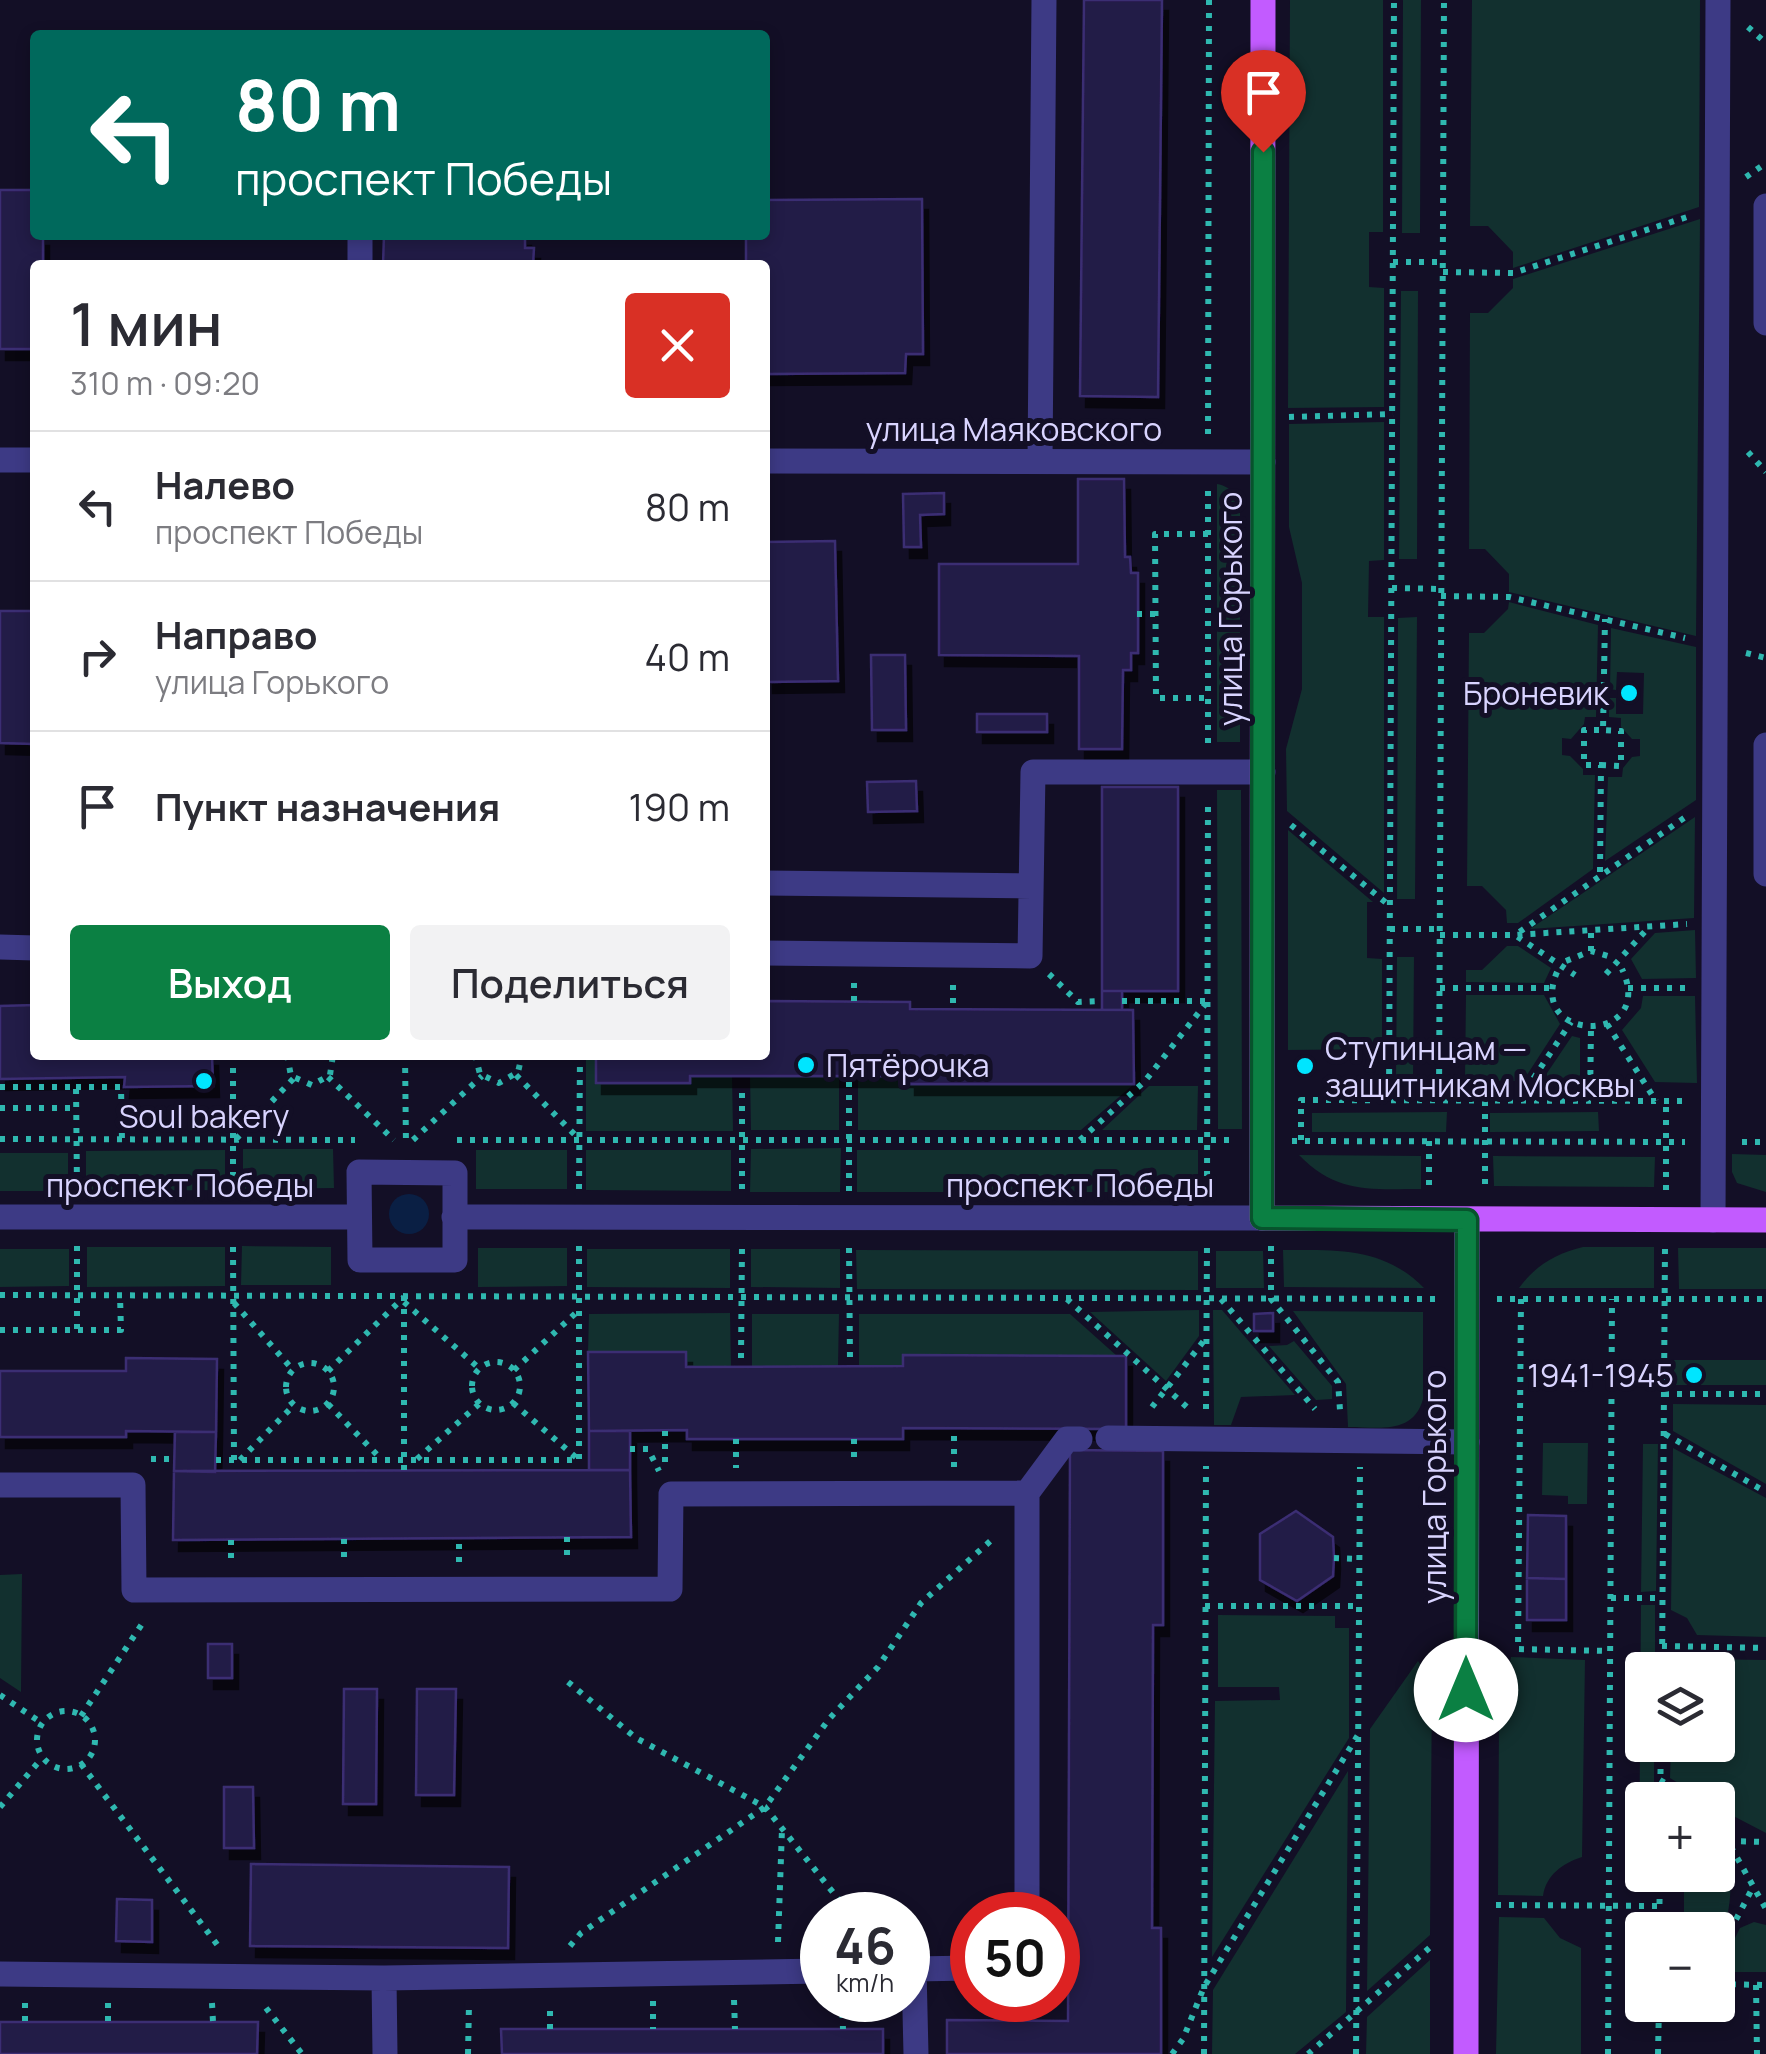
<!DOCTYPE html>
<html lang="ru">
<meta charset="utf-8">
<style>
body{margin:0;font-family:Manrope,sans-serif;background:#f2f2f3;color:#2b2b33;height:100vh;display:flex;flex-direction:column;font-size:38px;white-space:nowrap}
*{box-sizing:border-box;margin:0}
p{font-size:32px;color:#7c7c81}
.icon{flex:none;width:55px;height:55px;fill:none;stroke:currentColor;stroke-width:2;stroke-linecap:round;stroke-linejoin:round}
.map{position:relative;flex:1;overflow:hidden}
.side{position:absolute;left:30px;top:260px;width:740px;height:800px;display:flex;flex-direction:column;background:#fff;border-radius:10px;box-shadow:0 5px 15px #0003}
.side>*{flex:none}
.guide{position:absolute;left:30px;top:30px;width:740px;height:210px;border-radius:10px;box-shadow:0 5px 15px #0003;background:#00695c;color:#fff;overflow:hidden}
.fabs{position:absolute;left:1625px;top:1652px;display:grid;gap:20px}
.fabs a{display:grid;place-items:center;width:110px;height:110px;border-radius:10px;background:#fff;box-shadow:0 5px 15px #0003;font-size:50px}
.speed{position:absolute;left:800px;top:1892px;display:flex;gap:20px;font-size:50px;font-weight:700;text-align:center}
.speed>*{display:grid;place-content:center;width:130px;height:130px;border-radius:50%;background:#fff;box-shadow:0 5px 15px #0003;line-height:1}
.speed small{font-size:25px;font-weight:400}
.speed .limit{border:15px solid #d22;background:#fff;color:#111}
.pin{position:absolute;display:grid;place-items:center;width:85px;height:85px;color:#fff;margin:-102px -42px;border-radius:50% 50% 50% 0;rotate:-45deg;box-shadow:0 0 10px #0007}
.pin .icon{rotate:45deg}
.me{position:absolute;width:110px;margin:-55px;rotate:0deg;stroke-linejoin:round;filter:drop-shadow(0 0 8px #0008)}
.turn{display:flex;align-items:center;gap:35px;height:210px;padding:0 40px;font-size:45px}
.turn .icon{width:130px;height:130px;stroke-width:2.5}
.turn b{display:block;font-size:70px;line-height:85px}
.round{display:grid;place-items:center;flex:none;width:105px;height:105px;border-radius:10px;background:#f2f2f3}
.overview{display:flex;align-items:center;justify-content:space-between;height:170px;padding:0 40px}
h1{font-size:60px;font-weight:600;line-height:75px}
.primary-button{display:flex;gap:20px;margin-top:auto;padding:20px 40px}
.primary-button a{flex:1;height:115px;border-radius:10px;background:#0b8043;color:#fff;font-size:40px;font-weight:600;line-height:115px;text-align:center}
.primary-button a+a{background:#f2f2f3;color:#2b2b33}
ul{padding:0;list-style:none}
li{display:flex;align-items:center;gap:30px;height:150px;padding:0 40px;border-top:2px solid #e1e1e2}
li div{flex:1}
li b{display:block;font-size:38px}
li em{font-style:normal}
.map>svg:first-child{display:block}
</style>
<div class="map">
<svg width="1766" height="2054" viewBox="0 0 1766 2054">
<defs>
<filter id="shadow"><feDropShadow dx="6" dy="11" stdDeviation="0" flood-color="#0009"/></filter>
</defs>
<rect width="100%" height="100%" fill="#130f26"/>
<path fill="#12302f" d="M1290,0H1383V232H1369V287L1384,288V407L1288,408Z
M1403,0H1421L1420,233H1402Z
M1472,0H1700L1699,207L1513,268V252L1488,226H1470Z
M1700,219L1696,636L1509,592V574L1485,549H1469L1470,313H1488L1513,288V279Z
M1401,291H1418L1417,559H1399Z
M1384,422V560L1369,561L1368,617H1384V893L1287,811L1286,749L1302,689V583L1289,527V424Z
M1217,484C1232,487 1236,495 1240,509V742H1217Z
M1509,602L1598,625L1596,717H1585L1584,724L1571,739L1562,738V755L1570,756L1583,769V775H1595L1593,869L1518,923H1507L1506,910L1482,886H1467L1469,633H1484L1508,609Z
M1417,617L1415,899H1397L1398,618Z
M1611,628L1696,647V800L1605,861L1608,777H1622L1623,768L1632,757L1640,756V739H1632L1621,727V718L1609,717V698H1616V714H1643L1644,673L1617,672L1616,690L1610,689Z
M1217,790H1241L1242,1129H1218Z
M1695,817L1694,918L1530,929Z
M1288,830L1373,902H1367V958L1382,959V1049L1288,1050Z
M1695,930L1696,978L1642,979L1631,959L1655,933Z
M1507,946H1518L1551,968L1544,983L1466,982V970H1482Z
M1397,957H1414L1413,1081H1396Z
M1466,995H1544L1560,1024L1523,1081H1465Z
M1643,996H1695L1697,1083L1655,1082L1622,1030L1641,1008Z
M1572,1036L1580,1038V1082H1541Z
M586,1055H596L597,1083H689L690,1076H732L733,1131H586Z
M750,1076H839V1130H751Z
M858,1076H909L910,1084H1134L1081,1130H858Z
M1149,1086H1198L1197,1130H1102Z
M1447,1112L1446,1132H1312V1113Z
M1598,1112L1599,1131L1490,1132V1113Z
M841,1148L840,1192H750L751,1149Z
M243,1149H333L334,1188L243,1189Z
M225,1150V1190L86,1191V1151Z
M476,1150H567V1189H476Z
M586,1150H731V1191L586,1190Z
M857,1150H1198V1192H857Z
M0,1153H68V1191H0Z
M1732,1154L1766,1155V1192L1737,1183L1732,1172Z
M1299,1155L1421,1156V1189C1370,1189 1337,1194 1299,1155Z
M1493,1156L1655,1157L1654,1187L1494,1186Z
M242,1246L331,1247V1285H241Z
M87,1247H225V1286L87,1287Z
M1583,1247H1654V1288H1519C1536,1265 1555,1254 1583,1247Z
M478,1248H567V1286L478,1287Z
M1678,1248H1766V1289H1679Z
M0,1249H69V1286L0,1287Z
M587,1249H730V1288L587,1287Z
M751,1249H840V1288L751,1287Z
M856,1250L1198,1251V1290L857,1289Z
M1283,1250C1337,1250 1384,1247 1424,1288L1284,1287Z
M1216,1251H1263L1264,1288H1216Z
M1199,1310V1336L1166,1381L1090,1312Z
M1213,1310H1222L1295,1395L1241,1397L1231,1425H1214Z
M1293,1311L1423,1312V1399C1413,1435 1379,1427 1348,1427L1346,1384Z
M730,1313L731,1367H686L685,1352H588L589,1314Z
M752,1314H839L838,1366L752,1367Z
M859,1314H1070L1117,1356L904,1355L903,1366H859Z
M1294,1341L1332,1386V1399L1316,1400L1269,1346L1287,1345Z
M1674,1360H1766V1385H1674Z
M1673,1404L1766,1405V1484L1673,1431Z
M1543,1443H1588L1587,1504H1568V1496L1542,1495Z
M1643,1444H1658L1656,1591L1641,1592Z
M1673,1448L1766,1498V1637L1697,1635L1687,1618L1671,1610Z
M22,1574L21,1692L0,1678V1575Z
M1641,1605H1655V1670H1642V1745H1654V1800H1642V1875H1654L1653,1880H1639Z
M1218,1615L1335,1616V1628H1349V1738L1212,1957L1215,1701L1280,1700L1279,1687H1218Z
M1511,1657L1585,1660L1582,1857C1563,1863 1546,1875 1543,1896L1498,1895L1499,1717Z
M1696,1659L1766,1660V1833L1718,1808V1800H1706L1670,1778L1671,1745H1718V1670H1691Z
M1418,1661L1432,1681L1430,1935L1367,1991L1370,1729Z
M1348,1771L1346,2012L1295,2054H1212L1213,1990Z
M1718,1836C1736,1870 1733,1910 1718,1943V1930H1684V1881H1670V1875H1718Z
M1499,1917L1544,1918L1560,1938L1581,1948V2054H1496Z
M1754,1922L1766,1925V1972H1718L1740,1928Z
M1430,1960V2054H1366L1367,2017Z"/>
<path fill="#0a1f44" d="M389 1214a20 20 0 1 1 40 0a20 20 0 1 1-40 0Z"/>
<path fill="#241b47" stroke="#3b2d73" stroke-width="2.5" filter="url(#shadow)" d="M1084,0H1162L1158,397L1080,396Z
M0,190H35V235H43V265H35V349H0Z
M922,199L923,354H906L905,373L765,374V265H746V235H765V200Z
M384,235H525V248H534L533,265H383Z
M1078,479H1124L1125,557H1130L1131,573H1138V653H1131V670H1123L1122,749H1079V656L939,655V564H1078Z
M944,493V514L920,515L921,547H904L903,494Z
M835,541L838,681L767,682L765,542Z
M0,611H35V744L0,743Z
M871,655H905L906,730H872Z
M977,714H1047V732H977Z
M916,781L917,811L868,812L867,782Z
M1102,787H1178V991H1102Z
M1102,991H1122V1010H1102Z
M765,1001L910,1002V1009L1133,1010L1134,1084H909V1076H690V1083H596V1055H765Z
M35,1005V1055H212L213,1086L124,1087L125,1077L0,1079V1006Z
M1273,1313V1331H1254V1314Z
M588,1352H686V1367L903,1366V1355L1126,1356V1429L903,1428V1439H687V1430L589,1431Z
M126,1358L217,1359L216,1432L126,1431V1437H0V1371H126Z
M589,1431H630V1470H589Z
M175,1432H216L215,1472L174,1471Z
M1070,1450L1163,1451V1625H1153L1152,1928H1161V2054H947V2020L1068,2021Z
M630,1470L631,1537L173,1540L174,1471Z
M1296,1511L1333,1537L1334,1558L1333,1576L1297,1601L1260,1580V1534Z
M1528,1515L1566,1516V1579L1527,1578Z
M1527,1578L1566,1579V1620H1527Z
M208,1644H232V1678H208Z
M344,1689H377L376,1804H343Z
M417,1689H456L454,1795H416Z
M224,1787H253L254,1848H224Z
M251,1864L509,1867L508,1948L250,1946Z
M117,1899L152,1900V1942L116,1941Z
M0,2022H258L257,2054H0Z
M501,2029H883V2054H502Z"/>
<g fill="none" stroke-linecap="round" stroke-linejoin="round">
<path stroke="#2fb8b0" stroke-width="6" stroke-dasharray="5 8" stroke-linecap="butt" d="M1748,27L1766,43
M1746,177L1766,163
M1393,262H1442
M1443,272L1513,273L1687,217
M1289,417L1393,414
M1208,434L1209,0
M1748,452L1766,472
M1208,491V744
M1208,534H1155L1156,698H1208
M1392,588L1442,589
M1441,596L1509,597L1685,638
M1137,614H1156
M1746,653L1766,658
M1601,765L1621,766V731L1603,730
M1684,818L1515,935L1687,924
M1291,825L1390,906
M1600,872L1601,765H1584V730H1603L1605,619
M1390,929H1440
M1440,935H1515L1575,975
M1591,951V930
M1566,961L1591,951L1608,956
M1557,972C1526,1044 1658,1045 1622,969
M1049,974L1078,1002L1102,1001
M1606,974L1649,927
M854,983V1002
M953,985V1009
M1440,988H1552
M1628,988H1687
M1122,1001H1206
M1607,1024L1656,1101
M287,1055L291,1076L312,1085L330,1075L333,1055
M405,1055L406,1146
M475,1055L480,1074L499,1083L518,1072L522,1055
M516,1075L578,1138
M328,1077L394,1140
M849,1082V1191
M0,1087H76L77,1189
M76,1087H121L122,1140
M1389,1100L1394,0
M1439,1100L1444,0
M1519,1100L1571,1022
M1485,1101V1189
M1590,1101L1591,1028
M0,1108H75
M0,1139L355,1140
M236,1139L294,1078
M413,1140L482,1076
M457,1140H1235
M1080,1140L1145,1081L1207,1002
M1301,1140V1100L1684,1101
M1292,1141L1685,1142
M1429,1141V1190
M1742,1142H1766
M579,1189L580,1055
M742,1189V1085
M1207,1189L1208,801
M233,1190V1055
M1666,1190V1101
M77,1246V1330
M1271,1246V1299L1338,1382L1340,1410
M233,1247L234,1460H579V1246
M849,1248L850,1359
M0,1295L1440,1299
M404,1296V1471
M1067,1299L1188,1408
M1221,1299L1315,1409
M1497,1299H1766
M1521,1299L1518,1649L1610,1651
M404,1302L480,1369
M234,1303L293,1370
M0,1330H121L120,1296
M741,1358L742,1247
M472 1386a24 24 0 1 1 48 0a24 24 0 1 1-48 0Z
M286 1387a24 24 0 1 1 48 0a24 24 0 1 1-48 0Z
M514,1370L579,1310
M328,1371L404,1297
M1664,1394H1766
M513,1403L579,1460
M328,1404L382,1460
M1152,1407L1206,1338
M1206,1409L1207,1246
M665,1431V1464
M1665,1434L1766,1492
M736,1439V1468
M854,1439V1463
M630,1449H648L659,1471
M151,1459H175
M417,1459L479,1404
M216,1460H234
M240,1460L294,1405
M954,1467V1428
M567,1537V1561
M344,1539V1563
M231,1540V1563
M1334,1558L1359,1559
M459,1562V1538
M1611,1598H1663
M1205,1606H1359
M1662,1646L1766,1648
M1662,1670L1665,1248
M568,1682L636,1738L765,1807L851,1915
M0,1695L42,1723
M37 1740a29 29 0 1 1 58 0a29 29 0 1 1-58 0Z
M81,1716L144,1621
M81,1764L219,1947
M1660,1780L1695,1800
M1660,1800L1661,1745
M0,1807L42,1758
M1718,1824L1766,1909
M1728,1841L1766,1842
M1496,1905L1659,1906
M1659,1930L1660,1875
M778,1942L782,1829
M570,1946L581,1933L765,1807L829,1719L878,1667L921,1603L996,1536
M1718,1954L1752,1889
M1718,1984L1766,1985
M1756,1985L1757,2054
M734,2000L735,2029
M842,2000L843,2029
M653,2001V2029
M25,2003V2022
M108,2003V2022
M212,2003L213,2022
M266,2008L302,2054
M550,2029V2006
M468,2054L469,2004
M1172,2054L1183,2039L1204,1987L1358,1735
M1204,2054L1206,1466
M1308,2054L1435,1943
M1356,2054L1360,1467
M1608,2054L1612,1299
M1658,2054L1659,2005"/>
<path stroke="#3d3a85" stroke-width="25" d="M1766,206V323
M360,235V265
M0,460H35
M765,461L1263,462
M1040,461L1044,0
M1766,745V874
M765,883L1031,886
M0,947L35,948
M765,953L1030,956L1033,772H1263
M359,1172L455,1173V1260H360Z
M0,1217H359
M454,1217L1262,1218
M1713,1220L1718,0
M1108,1438L1467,1442
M0,1485H133L134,1590L670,1589L671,1494L1027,1493V1915
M1027,1493L1067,1439H1080
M0,1974L384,1978L822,1971
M384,1978L385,2054
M916,2054L914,1969L972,1968"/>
<path stroke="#c25bff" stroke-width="25" d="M1263,0L1262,1218L1766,1220
M1466,2054L1467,1220"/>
</g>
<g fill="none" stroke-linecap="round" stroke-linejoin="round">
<g stroke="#07532c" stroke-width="25">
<path id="route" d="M1263,152L1262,1218L1467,1220L1466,1690"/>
</g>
<use href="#route" stroke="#0b8043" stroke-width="18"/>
</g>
<g fill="#00e5ff" stroke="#130f26" stroke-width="4">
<circle cx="1629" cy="693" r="10"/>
<circle cx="806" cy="1065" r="10"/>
<circle cx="1305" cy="1066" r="10"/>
<circle cx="204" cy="1081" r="10"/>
<circle cx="1694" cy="1375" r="10"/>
</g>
<g text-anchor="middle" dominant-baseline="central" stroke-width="10" stroke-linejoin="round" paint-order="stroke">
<g font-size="32" fill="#d9d4ff" stroke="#130f26">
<text x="1014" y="429">улица Маяковского</text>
<text transform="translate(1230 609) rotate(-90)">улица Горького</text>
<text x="180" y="1185">проспект Победы</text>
<text x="1080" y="1185">проспект Победы</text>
<text transform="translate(1434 1487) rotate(-90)">улица Горького</text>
</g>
<g font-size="32" fill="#d9d4ff" stroke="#130f26" text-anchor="end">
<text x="1609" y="693">Броневик</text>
<text x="1325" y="1048" text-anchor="start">Ступинцам —<tspan x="1325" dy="37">защитникам Москвы</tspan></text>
<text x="826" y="1065" text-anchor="start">Пятёрочка</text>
<text x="204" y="1116" text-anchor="middle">Soul bakery</text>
<text x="1674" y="1375">1941-1945</text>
</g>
</g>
</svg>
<div class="fabs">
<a><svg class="icon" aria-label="layers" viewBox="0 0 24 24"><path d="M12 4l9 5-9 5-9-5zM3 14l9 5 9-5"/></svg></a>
<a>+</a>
<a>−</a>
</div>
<div class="speed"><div>46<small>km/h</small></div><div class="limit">50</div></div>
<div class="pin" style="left:1263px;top:152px;background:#d93025"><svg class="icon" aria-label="arrive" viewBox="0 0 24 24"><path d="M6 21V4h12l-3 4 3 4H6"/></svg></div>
<svg class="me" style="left:1466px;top:1690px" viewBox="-20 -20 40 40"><circle r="19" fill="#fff"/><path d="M0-13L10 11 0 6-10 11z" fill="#0b8043"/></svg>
<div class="guide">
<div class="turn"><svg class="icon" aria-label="left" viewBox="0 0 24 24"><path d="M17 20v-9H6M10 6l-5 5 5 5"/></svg><div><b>80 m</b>проспект Победы</div></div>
</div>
<section class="side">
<div class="overview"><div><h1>1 мин</h1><p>310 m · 09:20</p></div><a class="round" style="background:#d93025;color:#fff"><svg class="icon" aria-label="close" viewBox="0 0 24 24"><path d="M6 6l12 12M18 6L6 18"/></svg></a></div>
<ul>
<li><svg class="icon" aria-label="left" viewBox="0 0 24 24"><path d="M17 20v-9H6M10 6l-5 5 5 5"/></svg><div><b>Налево</b><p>проспект Победы</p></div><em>80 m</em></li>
<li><svg class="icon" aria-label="right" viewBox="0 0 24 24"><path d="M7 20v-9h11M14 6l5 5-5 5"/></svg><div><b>Направо</b><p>улица Горького</p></div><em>40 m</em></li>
<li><svg class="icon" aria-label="arrive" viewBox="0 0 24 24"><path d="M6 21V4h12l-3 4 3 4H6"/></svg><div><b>Пункт назначения</b></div><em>190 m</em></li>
</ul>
<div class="primary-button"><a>Выход</a><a>Поделиться</a></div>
</section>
</div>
